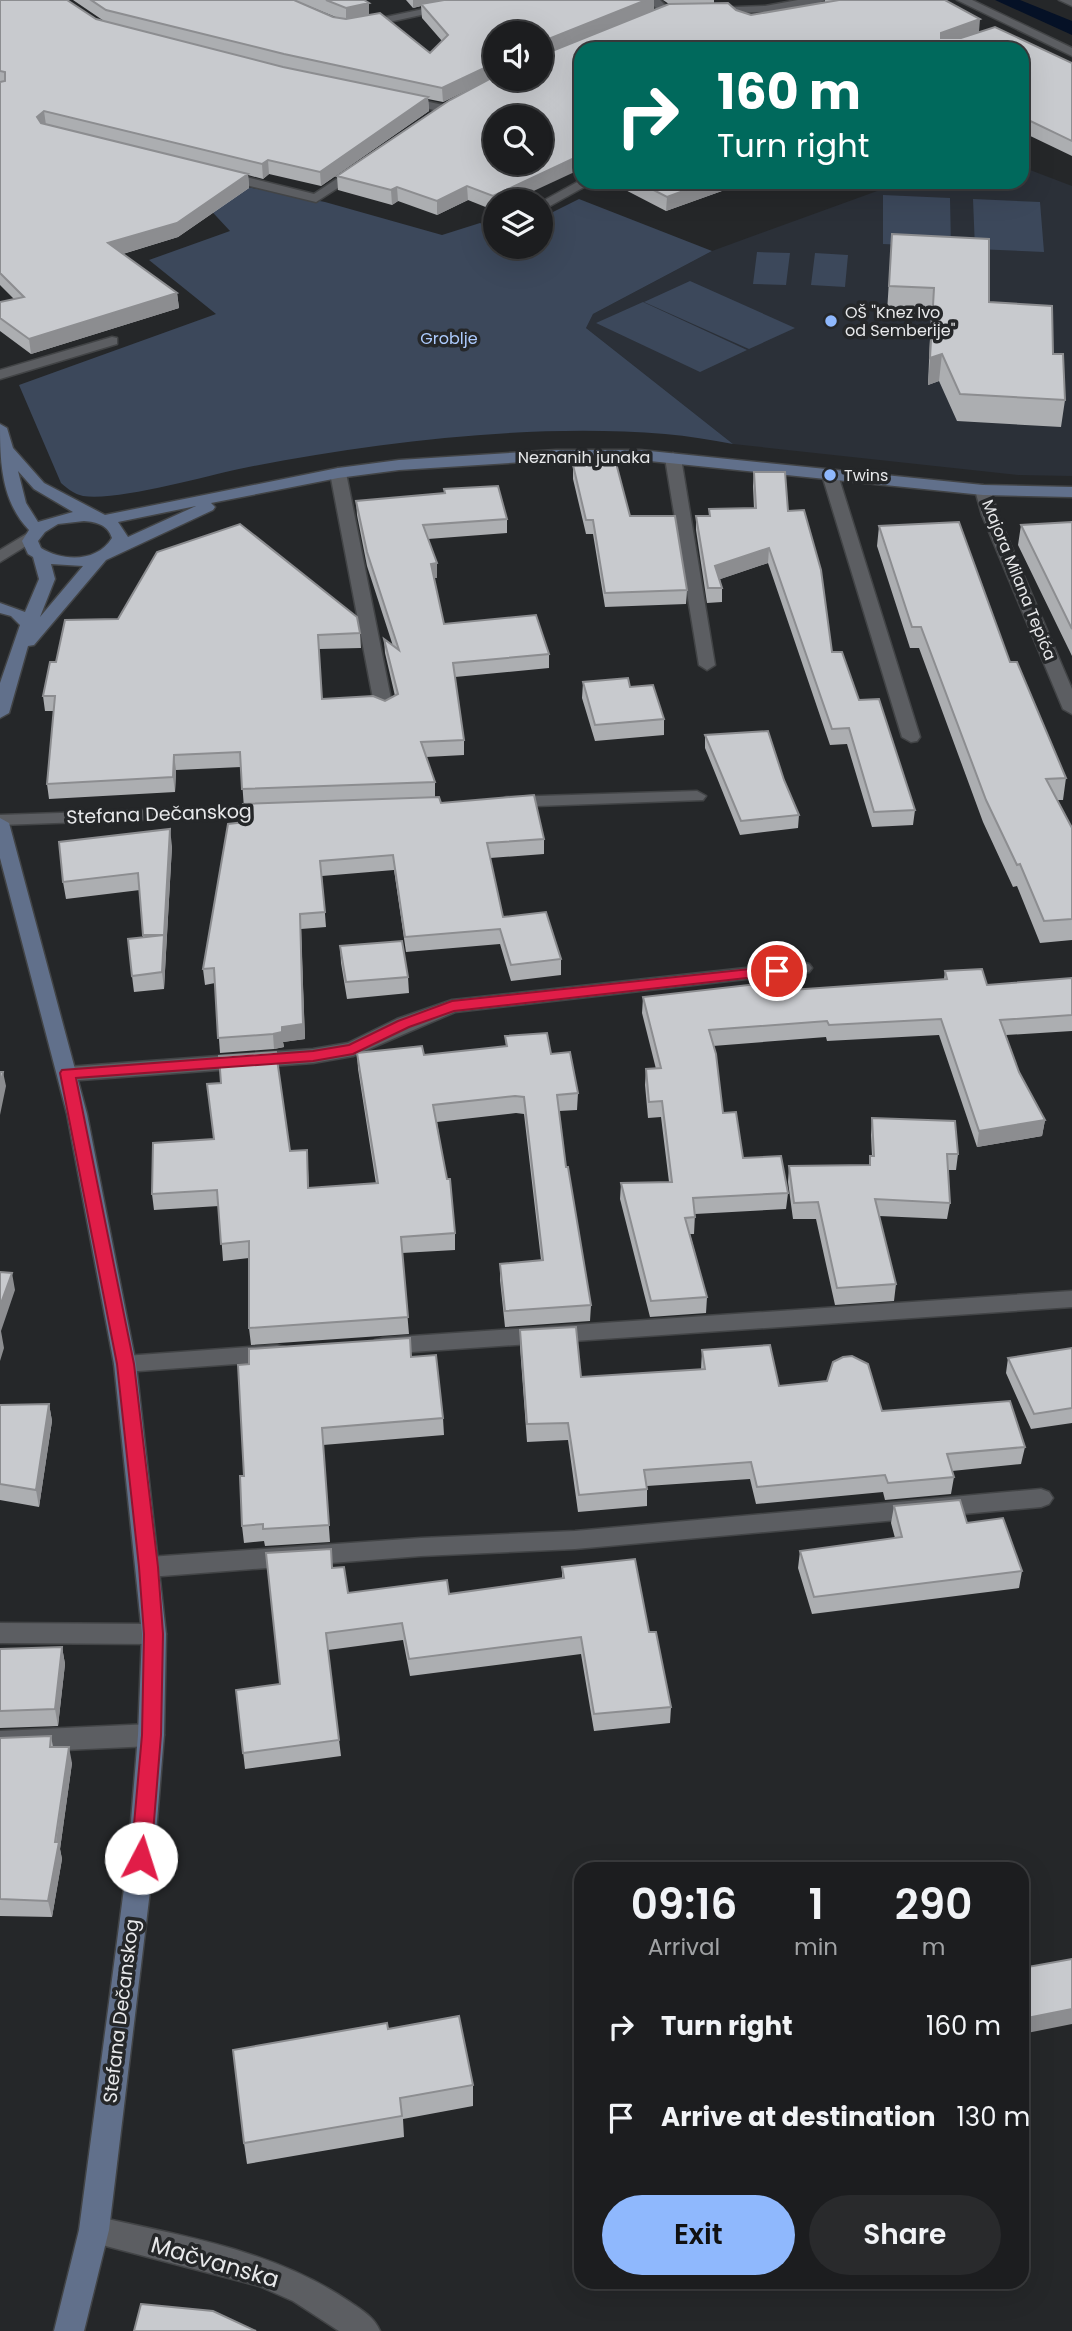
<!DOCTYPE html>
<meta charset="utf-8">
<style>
body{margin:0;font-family:Poppins,sans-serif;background:#292a2c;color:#f1f3f6;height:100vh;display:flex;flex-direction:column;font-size:26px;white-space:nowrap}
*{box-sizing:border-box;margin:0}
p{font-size:23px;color:#a0a2a4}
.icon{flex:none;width:38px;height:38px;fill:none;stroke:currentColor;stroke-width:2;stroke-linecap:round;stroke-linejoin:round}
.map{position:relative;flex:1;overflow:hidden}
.details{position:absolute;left:574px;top:1862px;width:455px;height:427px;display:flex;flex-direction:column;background:#1c1d1f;border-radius:21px;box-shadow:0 7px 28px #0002,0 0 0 2px #3a3b3d}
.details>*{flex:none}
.banner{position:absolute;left:574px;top:42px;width:455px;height:147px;border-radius:21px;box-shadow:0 7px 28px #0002,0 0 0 2px #3a3b3d;background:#00695c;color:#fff;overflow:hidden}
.buttons{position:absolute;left:483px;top:21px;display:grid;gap:14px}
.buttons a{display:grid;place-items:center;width:70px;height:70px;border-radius:50%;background:#1c1d1f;box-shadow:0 7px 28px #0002,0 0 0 2px #3a3b3d;font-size:35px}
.pin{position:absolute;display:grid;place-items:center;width:60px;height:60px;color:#fff;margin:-30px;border:4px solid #fff;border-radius:50%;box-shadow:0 2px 7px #0007}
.me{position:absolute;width:77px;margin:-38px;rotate:5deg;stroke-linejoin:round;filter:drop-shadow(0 0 5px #0008)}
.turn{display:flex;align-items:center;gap:24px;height:147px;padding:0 28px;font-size:32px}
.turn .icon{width:91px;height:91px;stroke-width:2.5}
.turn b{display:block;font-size:49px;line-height:60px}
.eta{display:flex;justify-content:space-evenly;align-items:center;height:119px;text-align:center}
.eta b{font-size:42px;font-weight:600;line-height:49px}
.action{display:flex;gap:14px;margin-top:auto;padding:14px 28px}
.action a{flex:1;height:80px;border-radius:42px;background:#8fb8fd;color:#111;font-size:28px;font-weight:600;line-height:80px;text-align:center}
.action a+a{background:#292a2c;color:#f1f3f6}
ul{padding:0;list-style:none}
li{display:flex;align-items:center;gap:21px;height:91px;padding:0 28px}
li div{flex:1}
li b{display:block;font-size:26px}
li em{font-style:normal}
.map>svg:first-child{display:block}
</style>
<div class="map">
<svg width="1072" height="2331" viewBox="0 0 1072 2331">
<rect width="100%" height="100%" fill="#252729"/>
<path fill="#2b3038" d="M1030,170L1072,186V476L1018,475L733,444L586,328L593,314L712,251L902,182H1022V171Z"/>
<path fill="#3c485b" d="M211,180L325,202L442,235L480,223L495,230V247H541V218L579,199L712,251L593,314L586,328L733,444C711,440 688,436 665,434C530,423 372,442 239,469C201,477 119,501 83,496C74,494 68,489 61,483L19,385L216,314L149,260L230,231L190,188Z
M883,195L950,198L951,247L883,244Z
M973,199L1040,202L1044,252L975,249Z
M757,252L790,253L786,285L753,284Z
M815,253L848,255L845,287L811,285Z
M690,281L795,328L749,349L644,302Z
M643,302L747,350L700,372L596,323Z"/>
<path fill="#051126" d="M995,0H1020L1072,21V35Z"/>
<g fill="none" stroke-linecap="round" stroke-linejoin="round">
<g stroke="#424446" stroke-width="3">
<path id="service" d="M112,337L117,338V344L0,379V370Z"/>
</g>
<g stroke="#424446" stroke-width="3">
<path id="minor" d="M466,0H489L362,28L356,25L362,22Z
M648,0H660L672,12L651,22H643V18L659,11Z
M798,0H825L819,3L765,12L710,14L704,11L710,8L765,6Z
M957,0H972L1072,48V56Z
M1059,0H1072V6Z
M495,79H510L445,113L396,100L402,96L443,105Z
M359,164L364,165V171L316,202L217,178L216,175L222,171L314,194Z
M581,180L593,182L541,211V202Z
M673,453L681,458L715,665L707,670L699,665L665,458Z
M338,468L346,473L393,709L384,714L375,709L330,473Z
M830,470L838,475L920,737L917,741L911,742L902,737L822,475Z
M983,485L991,490L998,515L1072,689V714L1063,709L982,515L975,490Z
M33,530L39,532L41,535L39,538L0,562V550Z
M697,791L706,796L703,800L506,807L497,802L506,797Z
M271,806L277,807L280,811L277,815L0,825V815Z
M802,962L809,964L812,968L809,972L455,1012L353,1056L313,1063L67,1081L60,1079L57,1074L60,1069L67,1067L313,1049L348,1043L397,1019L452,1000Z
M1072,1291V1307L383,1354L375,1352L372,1346L375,1340L383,1338Z
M277,1345L285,1347L288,1353L285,1359L277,1361L125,1372L117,1370L114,1364L117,1358L125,1356Z
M1041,1489L1049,1492L1053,1498L1049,1504L1041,1507L575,1549L421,1556L149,1577L140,1574L137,1567L140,1560L149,1557L421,1538L575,1531Z
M0,1623L154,1624L163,1627L166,1634L163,1641L154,1644L0,1643Z
M151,1724L160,1727L164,1735L160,1743L151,1746L0,1753V1731Z"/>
</g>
<g stroke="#424446" stroke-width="3">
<path id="tertiary" d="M94,2216C182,2236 274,2250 350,2302C363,2311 374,2317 380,2331H339L293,2301L259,2286L83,2240L79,2230L83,2220Z"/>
</g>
<g stroke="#424446" stroke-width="3">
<path id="secondary" d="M0,424L7,428L13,448L44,483L105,515L338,468L399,460L556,450H640L983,485L1072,487V497L983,495L640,460H556L399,470L338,478L211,503L215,507L213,510L106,560L34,645L28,646L9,713L0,718V683L20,625L11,616L0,613V603L25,612L39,579L33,557L28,554L22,541L29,530C1,501 0,461 0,424ZM18,471L34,489L73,512L38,522L26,503ZM196,506L128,537L118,522ZM84,521C97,522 108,525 112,538C97,562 64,562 41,548L38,541L45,532L58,524ZM51,564L83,566L40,617L55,579Z
M0,818L9,823L87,1114L136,1364L166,1634L164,1735L154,1858L109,2230L84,2331H54L79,2230L128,1858L138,1735L142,1634L114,1364L67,1114L0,858Z"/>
</g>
<use href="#service" fill="#5c5e62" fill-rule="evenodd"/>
<use href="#minor" fill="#5c5e62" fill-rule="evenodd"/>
<use href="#tertiary" fill="#5c5e62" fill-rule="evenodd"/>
<use href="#secondary" fill="#61708b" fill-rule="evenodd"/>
</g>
<path fill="#acaeb1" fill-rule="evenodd" d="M0,0L104,21L73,0H294L333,17L338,18L294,0H364L369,15L430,53L442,41L422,18L421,6L413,8L406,0H654V10L669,4L663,0H714V3L751,15L825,2V0H945L979,32L1072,63V156L1022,132V49H581L495,201V209L493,210L468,200L437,215L398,201L392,205L338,190L337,176L494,77L443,102L428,99L429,111L321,186L269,174L263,179L248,175L249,188L178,237L123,254L177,293L179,308L31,354L0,331V302L14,299L0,285ZM495,33L541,79H495Z
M610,182H747L666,211Z
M892,234L989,302L1053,354L1065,400L1061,427L957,421L939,381L928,385L931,314L887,312Z
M573,465L630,516L687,590L686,604L605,607L593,534H586L573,479Z
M754,472L788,511L832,652L859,700L915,810L913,825L872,827L847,744L830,745L768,563L720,579L722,588V602L707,603L696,530V516H709V509H754L753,486Z
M444,489L507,519V533L428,539L437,578H434L444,624L549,654V668L455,677L464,740V755L426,757L435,782V797L441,803L544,839V854L490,858L503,917L561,959V975L511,981L500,944L406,952L394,870L322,876L326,927L301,929L305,1039L283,1042L284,1047L274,1049L220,1053L215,983L205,985L203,969L245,822L241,767L176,770L175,792L49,799L47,784L54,711H45L43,696L56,662L65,620L360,633L361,648L319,649L322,699L385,701L395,696L385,653L384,639L393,646L367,566L357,515L356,501L444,493Z
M1072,522V656L1018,545L1021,525Z
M879,526L1010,662L1066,778L1063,800H1057L1072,828V940L1040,943L1017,886L1013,887L983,822L919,648H910L877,546Z
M583,682L630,687L664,719V735L595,741L582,698Z
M705,735L784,780L799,815L798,828L740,835L705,748Z
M172,846L164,989L134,992L132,976L143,937L140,890L66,899L63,882Z
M340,946L408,977L409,993L347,999L341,963Z
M945,971L987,985L1072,978V1031L1006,1035L1019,1072L1045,1120L1042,1136L977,1147L939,1035L827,1041L826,1037L713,1046L723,1113L743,1158L788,1193L786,1209L695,1214L694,1234H690L707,1297L706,1313L650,1317L620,1199L621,1183L669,1182L661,1117L648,1118L645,1085L646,1069H656L642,1013L643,997L777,991L944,979Z
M505,1036L551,1054L578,1093L577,1110L559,1111L566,1167L591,1305L590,1321L505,1327L500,1280V1264L541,1260L524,1114L516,1113L437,1122L455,1233V1250L402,1253L409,1334L251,1345L249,1328V1258L223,1261L219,1206L154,1210L152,1194L290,1151L307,1150L309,1188L376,1184L358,1069L357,1053L424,1055L506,1046Z
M872,1118L958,1154L956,1170H948L950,1203L947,1219L879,1216L896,1284L894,1301L835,1305L816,1219H793L788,1182L789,1166L869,1165L870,1156H872L871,1135Z
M520,1330L581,1377L701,1369L702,1350L779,1386L1025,1447L1021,1464L952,1471L954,1477L951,1494L885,1500L883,1492L756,1504L750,1479L647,1486V1506L578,1512L568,1440L527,1442L520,1347Z
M1072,1348V1423L1031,1429L1006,1373L1008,1358Z
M411,1357L443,1418L444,1435L323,1445L330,1542L265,1546L264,1541L244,1543L242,1526L244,1476Z
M49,1404L52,1421L39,1507L0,1500V1405Z
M894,1506L967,1523L1022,1571L1019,1588L812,1614L798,1568L800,1551L895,1538L891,1523Z
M562,1567L649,1632L671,1707L670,1723L594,1731L581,1654L410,1676L403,1640L328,1650L341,1756L245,1769L236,1690L280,1684L332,1568L348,1593L449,1594L562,1578Z
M62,1647L65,1664L58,1726L0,1728V1649Z
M51,1736L53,1747L72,1763L60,1849L62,1859L52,1917L0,1916V1738Z
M388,2029L473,2085V2106L403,2119L404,2137L247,2164L244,2143Z"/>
<path fill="#8c8d90" d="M413,0H453L421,4V6L413,8Z
M646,0H654V10L541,55V42Z
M369,3V17L346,21V8Z
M980,19L979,32L940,47L941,33Z
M494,63V77L443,102L442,88Z
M428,97L429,111L321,186L320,172Z
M44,111L46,125L38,130L37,117Z
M581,155V169L512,201H495V209L493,210V196Z
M268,160L269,174L263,179L262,164Z
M248,174L249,188L178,237L109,258L108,243Z
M708,182H747L666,211L667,197Z
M467,186L468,200L437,215V201Z
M397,187L398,201L392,205L391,190Z
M177,293L179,308L31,354L29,339Z
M942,354L939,381L928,385L930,358Z
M769,548L768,563L715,581V566Z
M437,563V578H432L431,564Z
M174,755L176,770L175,792L173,777Z
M170,829L172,846L166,952L164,935Z
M300,914L305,1039L283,1042L284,1047L274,1049L273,1034L282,1027Z
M164,935L166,952L164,989L162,972Z
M3,1072L6,1086L0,1115V1087Z
M1045,1120L1042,1136L977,1147L979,1131Z
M12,1273L15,1290L1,1331L4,1348L0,1361V1306Z
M49,1404L52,1421L39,1507L36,1490Z
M62,1647L65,1664L58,1726L55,1709Z
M69,1747L72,1763L60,1849L62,1859L52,1917L48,1901Z
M1072,2009V2024L1022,2034V2019Z"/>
<path fill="#c8cace" stroke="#8c8d90" stroke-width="2" fill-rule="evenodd" d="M0,0H67L96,19L283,67L428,97L320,172L268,160L262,164L44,111L37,117L41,123L248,174L177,223L108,243L177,293L29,339L0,318V302L24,297L0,273V82L5,81V72L0,71Z
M91,0H294L333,17L346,19L380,13L430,53L448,35L421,4L444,0H646L541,42V33H495V63L442,88L284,54L106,10Z
M326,0H364L369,3L346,8Z
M839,0H945L980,19L941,33V38H961L995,27L1072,63V141L1022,117V49H581V155L493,196L467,186L437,201L397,187L391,190L337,176L450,100L495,76V79H541V54L542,55L669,4L728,3L736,10L751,15ZM495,117H541V163H495Z
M638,182H708L667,197Z
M892,234L989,239V302L1052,306L1053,354H1063L1065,400L960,394L942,354L930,358L934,288L889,286Z
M616,463L630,516H675L687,590L605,593L593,520H586L573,465Z
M754,472H785L788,511L804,510L821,570L832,652H842L859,700L879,699L915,810L874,812L849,728L832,729L769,548L715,566L722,588H708L696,516H710L709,509L756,508Z
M498,486L507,519L423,525L437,563L431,564L444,624L536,615L549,654L453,663L464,740L421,742L435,782L242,789L240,752L174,755L173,777L47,784L55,696H43L50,662H56L65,620L118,619L157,552L240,524L357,617L360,633L318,635L322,699L373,696L385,701L398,694L384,639L399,650L367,552L356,501L445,493L444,489Z
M959,522L1010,662H1017L1066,778L1046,779L1072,828V919L1044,921L1020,864L1017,865L986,800L921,627H912L879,526Z
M1072,522V629L1021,525Z
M628,678L630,687L653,685L664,719L595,725L583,682Z
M768,731L784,780L799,815L741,821L705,735Z
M534,795L544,839L487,843L503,917L546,912L561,959L511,965L500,929L405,937L393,855L320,861L325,912L300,914L303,1024L282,1027V1032L273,1034L218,1038L214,968L203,969L228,824L245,822L243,804L439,797L441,803Z
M170,829L164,935H143L138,873L63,882L59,842Z
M164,935L162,972L132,976L128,939Z
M402,941L408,977L346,982L340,946Z
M982,969L987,985L1072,978V1015L1000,1020L1019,1072L1045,1120L979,1131L941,1019L829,1025L827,1021L709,1030L716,1054L723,1113L736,1112L743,1158L781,1156L788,1193L693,1198L695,1217L685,1218L707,1297L651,1301L621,1183L672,1182L662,1101L649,1102L646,1069L661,1068L643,997L775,982L777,991L947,979L945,971Z
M547,1033L551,1054L570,1052L578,1093L557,1095L566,1167H568L591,1305L505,1311L500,1264L543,1260L524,1097L515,1096L433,1105L447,1179H450L455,1233L401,1237L408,1317L249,1328V1241L221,1244L217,1190L152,1194L153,1143L214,1139L207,1084L221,1083L219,1056L276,1052L290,1151L307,1150L308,1188L378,1183L357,1053L422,1046L424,1055L507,1046L505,1036Z
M0,1072H3L0,1087Z
M872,1118L955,1121L958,1154H947L950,1203L875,1199L896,1284L837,1288L818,1202L794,1203L789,1166L870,1165V1156H874Z
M0,1272L12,1273L0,1306Z
M576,1327L581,1377L705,1369L702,1350L770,1345L779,1386L827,1381L833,1362L843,1357L852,1356L868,1364L882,1411L1010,1401L1025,1447L947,1454L954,1477L888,1483L885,1475L757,1487L751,1462L644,1470L647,1489L579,1495L568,1423L527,1424L520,1330Z
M410,1338L411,1357L436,1355L443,1418L322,1428L329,1525L263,1529V1524L242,1526L240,1476H244L238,1365L249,1364V1349Z
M1072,1348V1408L1034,1414L1008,1358Z
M49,1404L36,1490L0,1484V1405Z
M960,1500L967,1523L1003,1518L1022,1571L814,1597L800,1551L902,1537L894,1506Z
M331,1549L332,1568L344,1567L348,1593L447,1580L449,1594L564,1578L562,1567L635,1559L649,1632H656L671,1707L594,1714L581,1637L409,1659L402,1623L326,1633L339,1740L243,1753L236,1690L280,1684L266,1553Z
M62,1647L55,1709L0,1711V1649Z
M51,1736L50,1747H69L55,1842H59L48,1901L0,1899V1738Z
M1072,1959V2009L1022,2019V1968Z
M459,2016L473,2085L400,2098L402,2116L244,2143L233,2050L387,2023L388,2029Z
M141,2304L213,2311L256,2331H134Z"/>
<path fill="#e11d48" stroke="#92132f" stroke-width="2" d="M777,966L784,971L782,974L454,1011L409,1027L353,1054L313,1061L76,1078L134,1364L158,1567L163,1634L161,1735L151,1858L148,1864L141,1867L134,1864L131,1858L142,1735L144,1634L139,1567L117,1364L60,1073L62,1070L313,1051L349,1045L398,1021L452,1001Z"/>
<g fill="#8fb8fd" stroke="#252729" stroke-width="2.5">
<circle cx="831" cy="321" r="7"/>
<circle cx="830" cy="475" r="7"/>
</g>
<g text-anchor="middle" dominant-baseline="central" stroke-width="7" stroke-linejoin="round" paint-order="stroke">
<g font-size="16" fill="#e7e8ea" stroke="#252729" text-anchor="start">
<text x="845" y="312">OŠ "Knez Ivo<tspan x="845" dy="18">od Semberije"</tspan></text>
<text x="844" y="475">Twins</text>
</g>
<g font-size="16" fill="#adcbfd" stroke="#252729">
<text x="449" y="338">Groblje</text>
</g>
<g font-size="16" fill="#e7e8ea" stroke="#252729">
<text x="584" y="457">Neznanih junaka</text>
<text transform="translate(1019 580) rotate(68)">Majora Milana Tepića</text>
</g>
<g font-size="19" fill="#e7e8ea" stroke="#252729">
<text transform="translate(159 814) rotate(-2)">Stefana Dečanskog</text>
<text transform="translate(121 2011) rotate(-83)">Stefana Dečanskog</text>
</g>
<g font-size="23" fill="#e7e8ea" stroke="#252729">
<text transform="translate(215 2262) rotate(16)">Mačvanska</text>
</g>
</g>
</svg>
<div class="buttons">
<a><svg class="icon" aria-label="sound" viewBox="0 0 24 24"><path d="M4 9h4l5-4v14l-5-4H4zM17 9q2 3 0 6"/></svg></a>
<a><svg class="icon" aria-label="search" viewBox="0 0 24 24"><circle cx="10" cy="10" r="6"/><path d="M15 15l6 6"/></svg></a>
<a><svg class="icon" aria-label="layers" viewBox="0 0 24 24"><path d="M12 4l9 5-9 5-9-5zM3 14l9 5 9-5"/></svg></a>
</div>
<div class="pin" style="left:777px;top:971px;background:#d93025"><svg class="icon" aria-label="arrive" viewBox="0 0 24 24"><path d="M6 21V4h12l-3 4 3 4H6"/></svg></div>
<svg class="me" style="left:141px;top:1858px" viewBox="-20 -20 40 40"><circle r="19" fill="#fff"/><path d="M0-13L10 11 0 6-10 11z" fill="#e11d48"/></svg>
<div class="banner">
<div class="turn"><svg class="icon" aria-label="right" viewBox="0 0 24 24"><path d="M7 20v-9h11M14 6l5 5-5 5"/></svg><div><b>160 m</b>Turn right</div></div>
</div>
<section class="details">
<div class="eta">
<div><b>09:16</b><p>Arrival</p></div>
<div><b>1</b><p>min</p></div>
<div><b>290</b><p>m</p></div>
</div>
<ul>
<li><svg class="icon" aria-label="right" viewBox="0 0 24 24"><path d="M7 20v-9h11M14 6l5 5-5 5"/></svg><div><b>Turn right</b></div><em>160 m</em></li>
<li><svg class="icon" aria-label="arrive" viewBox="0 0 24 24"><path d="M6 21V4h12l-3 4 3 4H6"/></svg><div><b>Arrive at destination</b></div><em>130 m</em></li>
</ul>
<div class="action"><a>Exit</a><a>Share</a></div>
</section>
</div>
